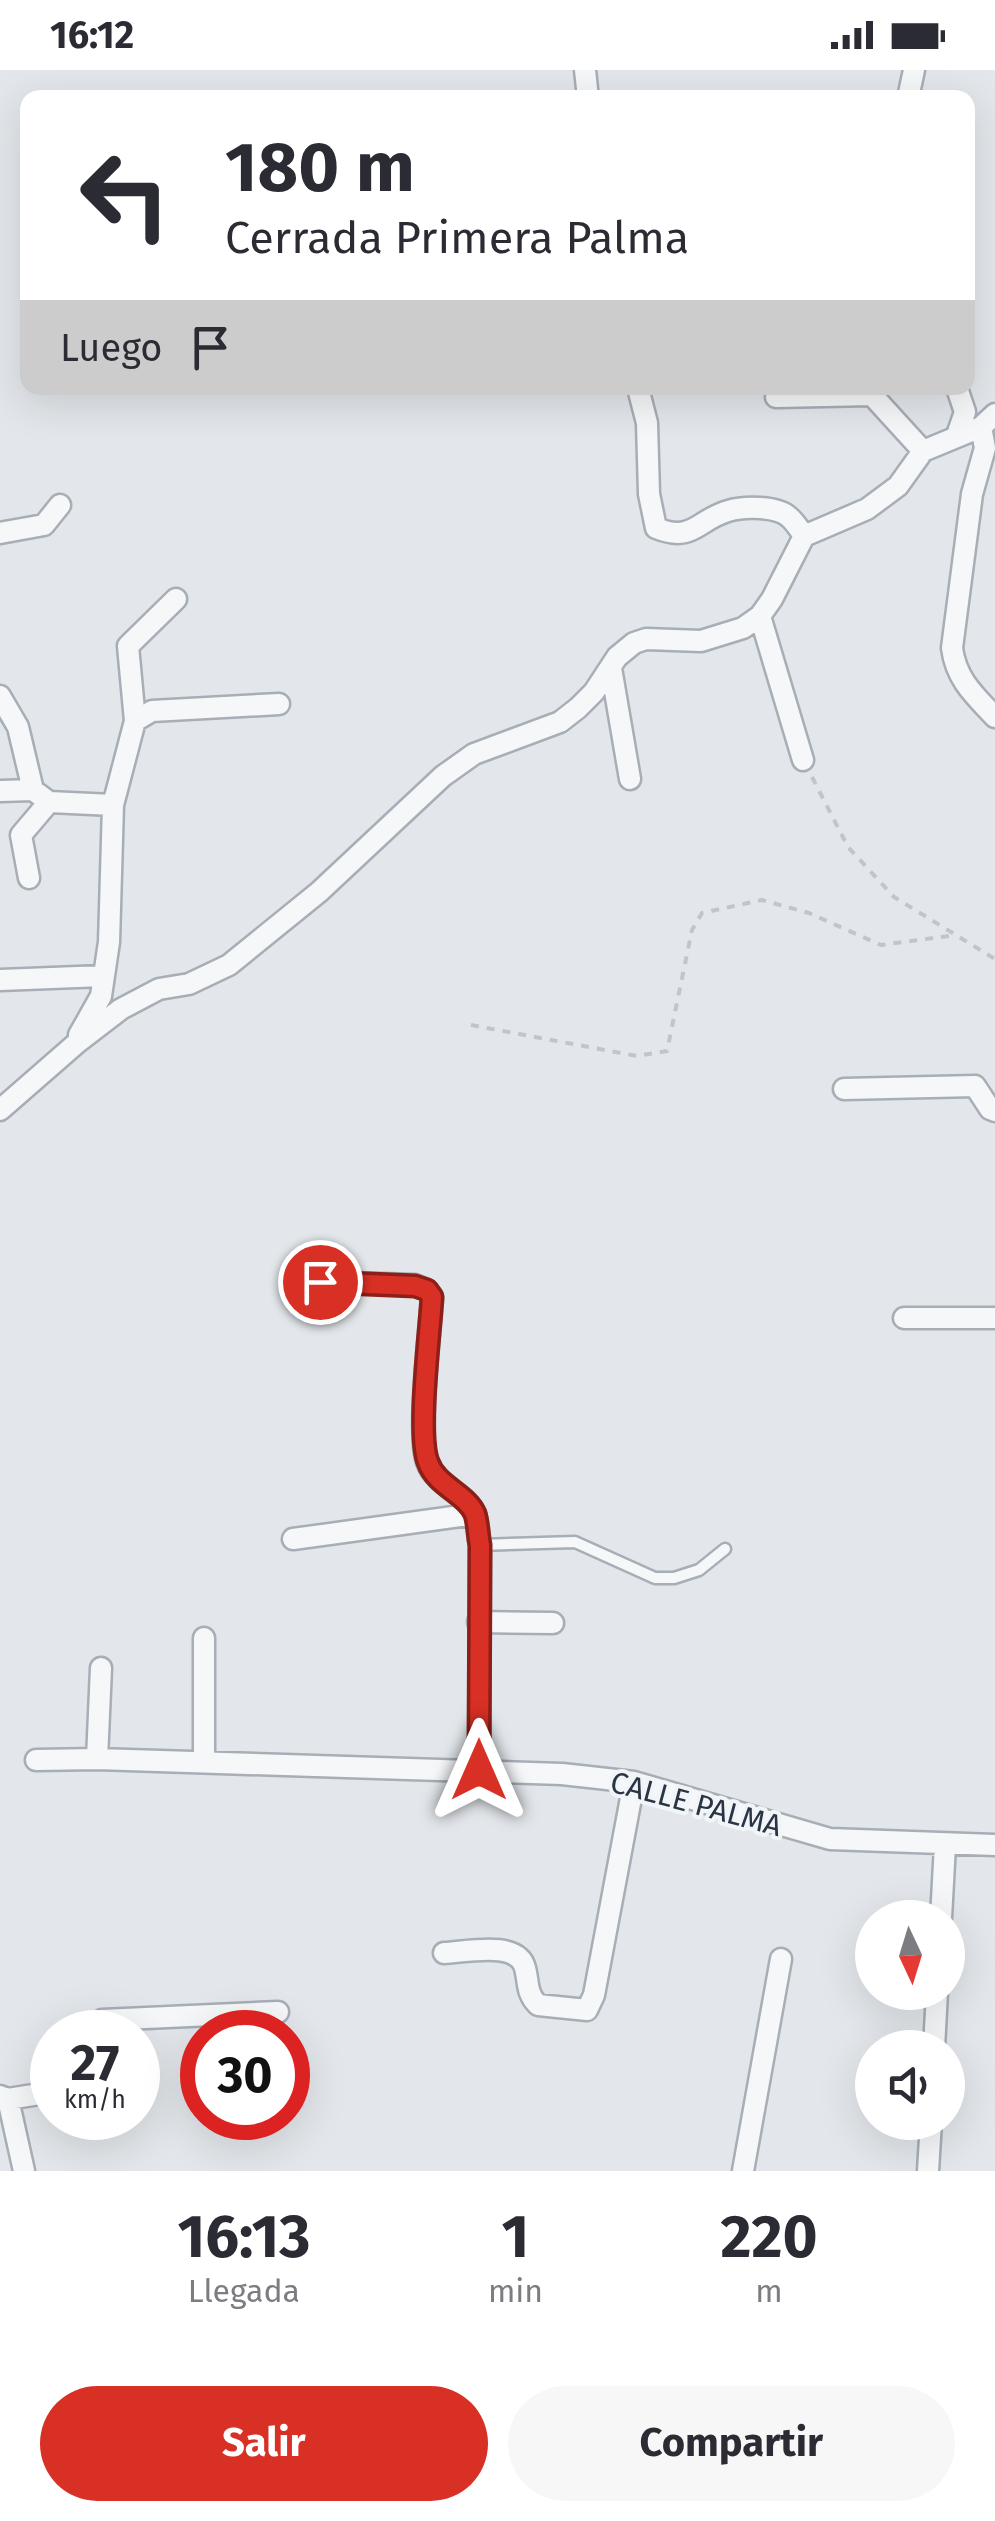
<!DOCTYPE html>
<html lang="es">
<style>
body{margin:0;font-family:"Fira Sans",sans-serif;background:#f7f7f7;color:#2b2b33;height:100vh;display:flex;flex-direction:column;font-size:38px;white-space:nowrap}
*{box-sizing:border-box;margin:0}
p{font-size:32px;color:#7c7c81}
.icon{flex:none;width:55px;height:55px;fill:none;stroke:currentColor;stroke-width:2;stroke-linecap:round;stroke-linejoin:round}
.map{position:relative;height:2101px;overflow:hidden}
.drawer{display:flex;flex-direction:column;background:#fff;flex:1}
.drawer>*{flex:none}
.hud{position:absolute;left:20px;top:20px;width:955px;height:305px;border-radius:20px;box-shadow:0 10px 40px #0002;background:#fff;color:#2b2b33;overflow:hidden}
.needle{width:65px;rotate:176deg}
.buttons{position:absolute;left:855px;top:1830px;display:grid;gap:20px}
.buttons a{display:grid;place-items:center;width:110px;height:110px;border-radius:50%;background:#fff;box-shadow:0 10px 40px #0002;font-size:50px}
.speed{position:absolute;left:30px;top:1940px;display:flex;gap:20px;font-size:50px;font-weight:700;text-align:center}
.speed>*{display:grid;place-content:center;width:130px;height:130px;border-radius:50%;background:#fff;box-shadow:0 10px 40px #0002;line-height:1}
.speed small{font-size:25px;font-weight:400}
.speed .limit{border:15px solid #d22;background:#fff;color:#111}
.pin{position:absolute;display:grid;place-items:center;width:85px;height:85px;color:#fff;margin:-42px;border:5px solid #fff;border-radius:50%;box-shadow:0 2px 10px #0007}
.me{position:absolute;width:110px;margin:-55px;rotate:0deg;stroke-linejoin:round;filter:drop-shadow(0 0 8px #0008)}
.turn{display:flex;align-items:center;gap:35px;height:210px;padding:0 40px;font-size:45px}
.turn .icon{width:130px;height:130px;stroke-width:2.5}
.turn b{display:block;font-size:70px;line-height:85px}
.then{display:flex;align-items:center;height:95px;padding:0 40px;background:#0003;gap:20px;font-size:38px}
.eta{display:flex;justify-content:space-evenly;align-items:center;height:170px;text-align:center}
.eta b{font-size:60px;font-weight:700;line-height:70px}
.cta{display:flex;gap:20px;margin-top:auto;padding:20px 40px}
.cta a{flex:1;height:115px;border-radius:60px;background:#d93025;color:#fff;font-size:40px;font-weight:700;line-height:115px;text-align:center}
.cta a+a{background:#f7f7f7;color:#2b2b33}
.status{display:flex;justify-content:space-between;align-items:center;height:70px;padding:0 50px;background:#fff;direction:ltr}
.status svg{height:28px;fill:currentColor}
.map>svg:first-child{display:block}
</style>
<div class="status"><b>16:12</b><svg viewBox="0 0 49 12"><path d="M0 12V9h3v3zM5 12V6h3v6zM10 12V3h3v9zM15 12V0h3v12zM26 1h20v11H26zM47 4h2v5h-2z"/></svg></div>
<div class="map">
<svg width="995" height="2101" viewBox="0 0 995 2101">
<rect width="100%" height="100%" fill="#e3e7eb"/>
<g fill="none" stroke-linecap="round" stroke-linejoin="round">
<g stroke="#a7aeb6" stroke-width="15">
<path id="lane" d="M480,1475L575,1472L655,1508H674L699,1500L725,1479"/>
</g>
<g stroke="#a7aeb6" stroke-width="25">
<path id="street" d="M585,0L588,28
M908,28L914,0
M638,318L647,353L649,424L656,458C693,473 697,450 728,441C744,436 777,436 789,447C795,452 800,460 804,466
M776,327L872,325L923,381
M981,357L985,378L972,424L952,578C956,609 974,625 995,647
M957,365L965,342L957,318
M0,463L44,455L60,435
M760,546L803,690
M611,598L630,709
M0,626L18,657L33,720
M135,651L152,641L279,634
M0,721L33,720L49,732L113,735L109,872L101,926L79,965
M113,735L135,651L128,576L176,529
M29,808L21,765L49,732
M0,910L103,906
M844,1019L975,1016L990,1039L995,1041
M0,1040L78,972L121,939L159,919L189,914L229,895L319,822L443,706L474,684L560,652L578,638L594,622L617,587L634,573L646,569L701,571L743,558L760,546L772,529L804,466L867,439L898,416L923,381L981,357L995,344
M320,1212L415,1215L427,1220L432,1227C430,1262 417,1364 427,1392C436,1416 467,1424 475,1444C478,1453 478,1466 480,1475L479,1701
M904,1248H995
M293,1469L475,1444
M478,1552L553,1553
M97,1689L101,1598
M36,1690L97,1689L562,1704L634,1712L830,1769L995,1775
M204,1692V1568
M941,1848L945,1775
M444,1883C467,1882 518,1870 525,1898C529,1913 526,1923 538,1935L587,1940L594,1925L634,1712
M96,1962L102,1950L278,1942
M934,1978L937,1922
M0,2026L8,2029L24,2101
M8,2029L52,2022
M743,2101L781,1889
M928,2101L931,2052"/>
</g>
<path stroke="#c1c5ca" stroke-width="4" stroke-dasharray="8 8" stroke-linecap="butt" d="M812,707L848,777L894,827L995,889
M471,955L637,986L667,981L692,860L702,843L762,830L809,843L881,875L956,865"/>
<use href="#lane" stroke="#f6f7f9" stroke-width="10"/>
<use href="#street" stroke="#f6f7f9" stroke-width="20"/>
</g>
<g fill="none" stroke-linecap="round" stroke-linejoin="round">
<g stroke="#8d1f18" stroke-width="25">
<path id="route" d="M320,1212L415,1216L427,1220L432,1227C430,1262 417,1364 428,1392C436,1416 467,1424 475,1444C478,1453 478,1466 480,1475L479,1700"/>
</g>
<use href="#route" stroke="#d93025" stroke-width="18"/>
</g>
<g text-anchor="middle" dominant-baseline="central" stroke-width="8" stroke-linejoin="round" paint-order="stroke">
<g font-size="30" fill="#293544" stroke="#f2f5f8">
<text transform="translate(696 1734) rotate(15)">CALLE PALMA</text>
</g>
</g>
</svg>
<div class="buttons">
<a><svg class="needle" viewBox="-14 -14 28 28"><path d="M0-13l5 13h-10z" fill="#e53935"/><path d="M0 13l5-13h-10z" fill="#7c7c81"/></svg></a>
<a><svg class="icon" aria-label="sound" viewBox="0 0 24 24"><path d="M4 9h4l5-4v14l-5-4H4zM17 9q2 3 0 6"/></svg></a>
</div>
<div class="speed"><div>27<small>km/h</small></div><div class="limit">30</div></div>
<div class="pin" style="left:320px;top:1212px;background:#d93025"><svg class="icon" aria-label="arrive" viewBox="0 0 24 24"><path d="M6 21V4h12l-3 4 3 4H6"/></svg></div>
<svg class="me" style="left:479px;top:1700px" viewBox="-20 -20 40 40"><path d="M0-17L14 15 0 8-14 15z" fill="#d93025" stroke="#fff" stroke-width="4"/></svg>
<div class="hud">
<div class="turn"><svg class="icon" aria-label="left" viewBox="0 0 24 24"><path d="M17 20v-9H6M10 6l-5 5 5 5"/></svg><div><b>180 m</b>Cerrada Primera Palma</div></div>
<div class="then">Luego<svg class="icon" aria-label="arrive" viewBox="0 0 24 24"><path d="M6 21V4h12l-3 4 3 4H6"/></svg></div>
</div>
</div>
<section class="drawer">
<div class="eta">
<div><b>16:13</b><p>Llegada</p></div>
<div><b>1</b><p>min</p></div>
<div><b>220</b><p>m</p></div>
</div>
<div class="cta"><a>Salir</a><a>Compartir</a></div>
</section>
